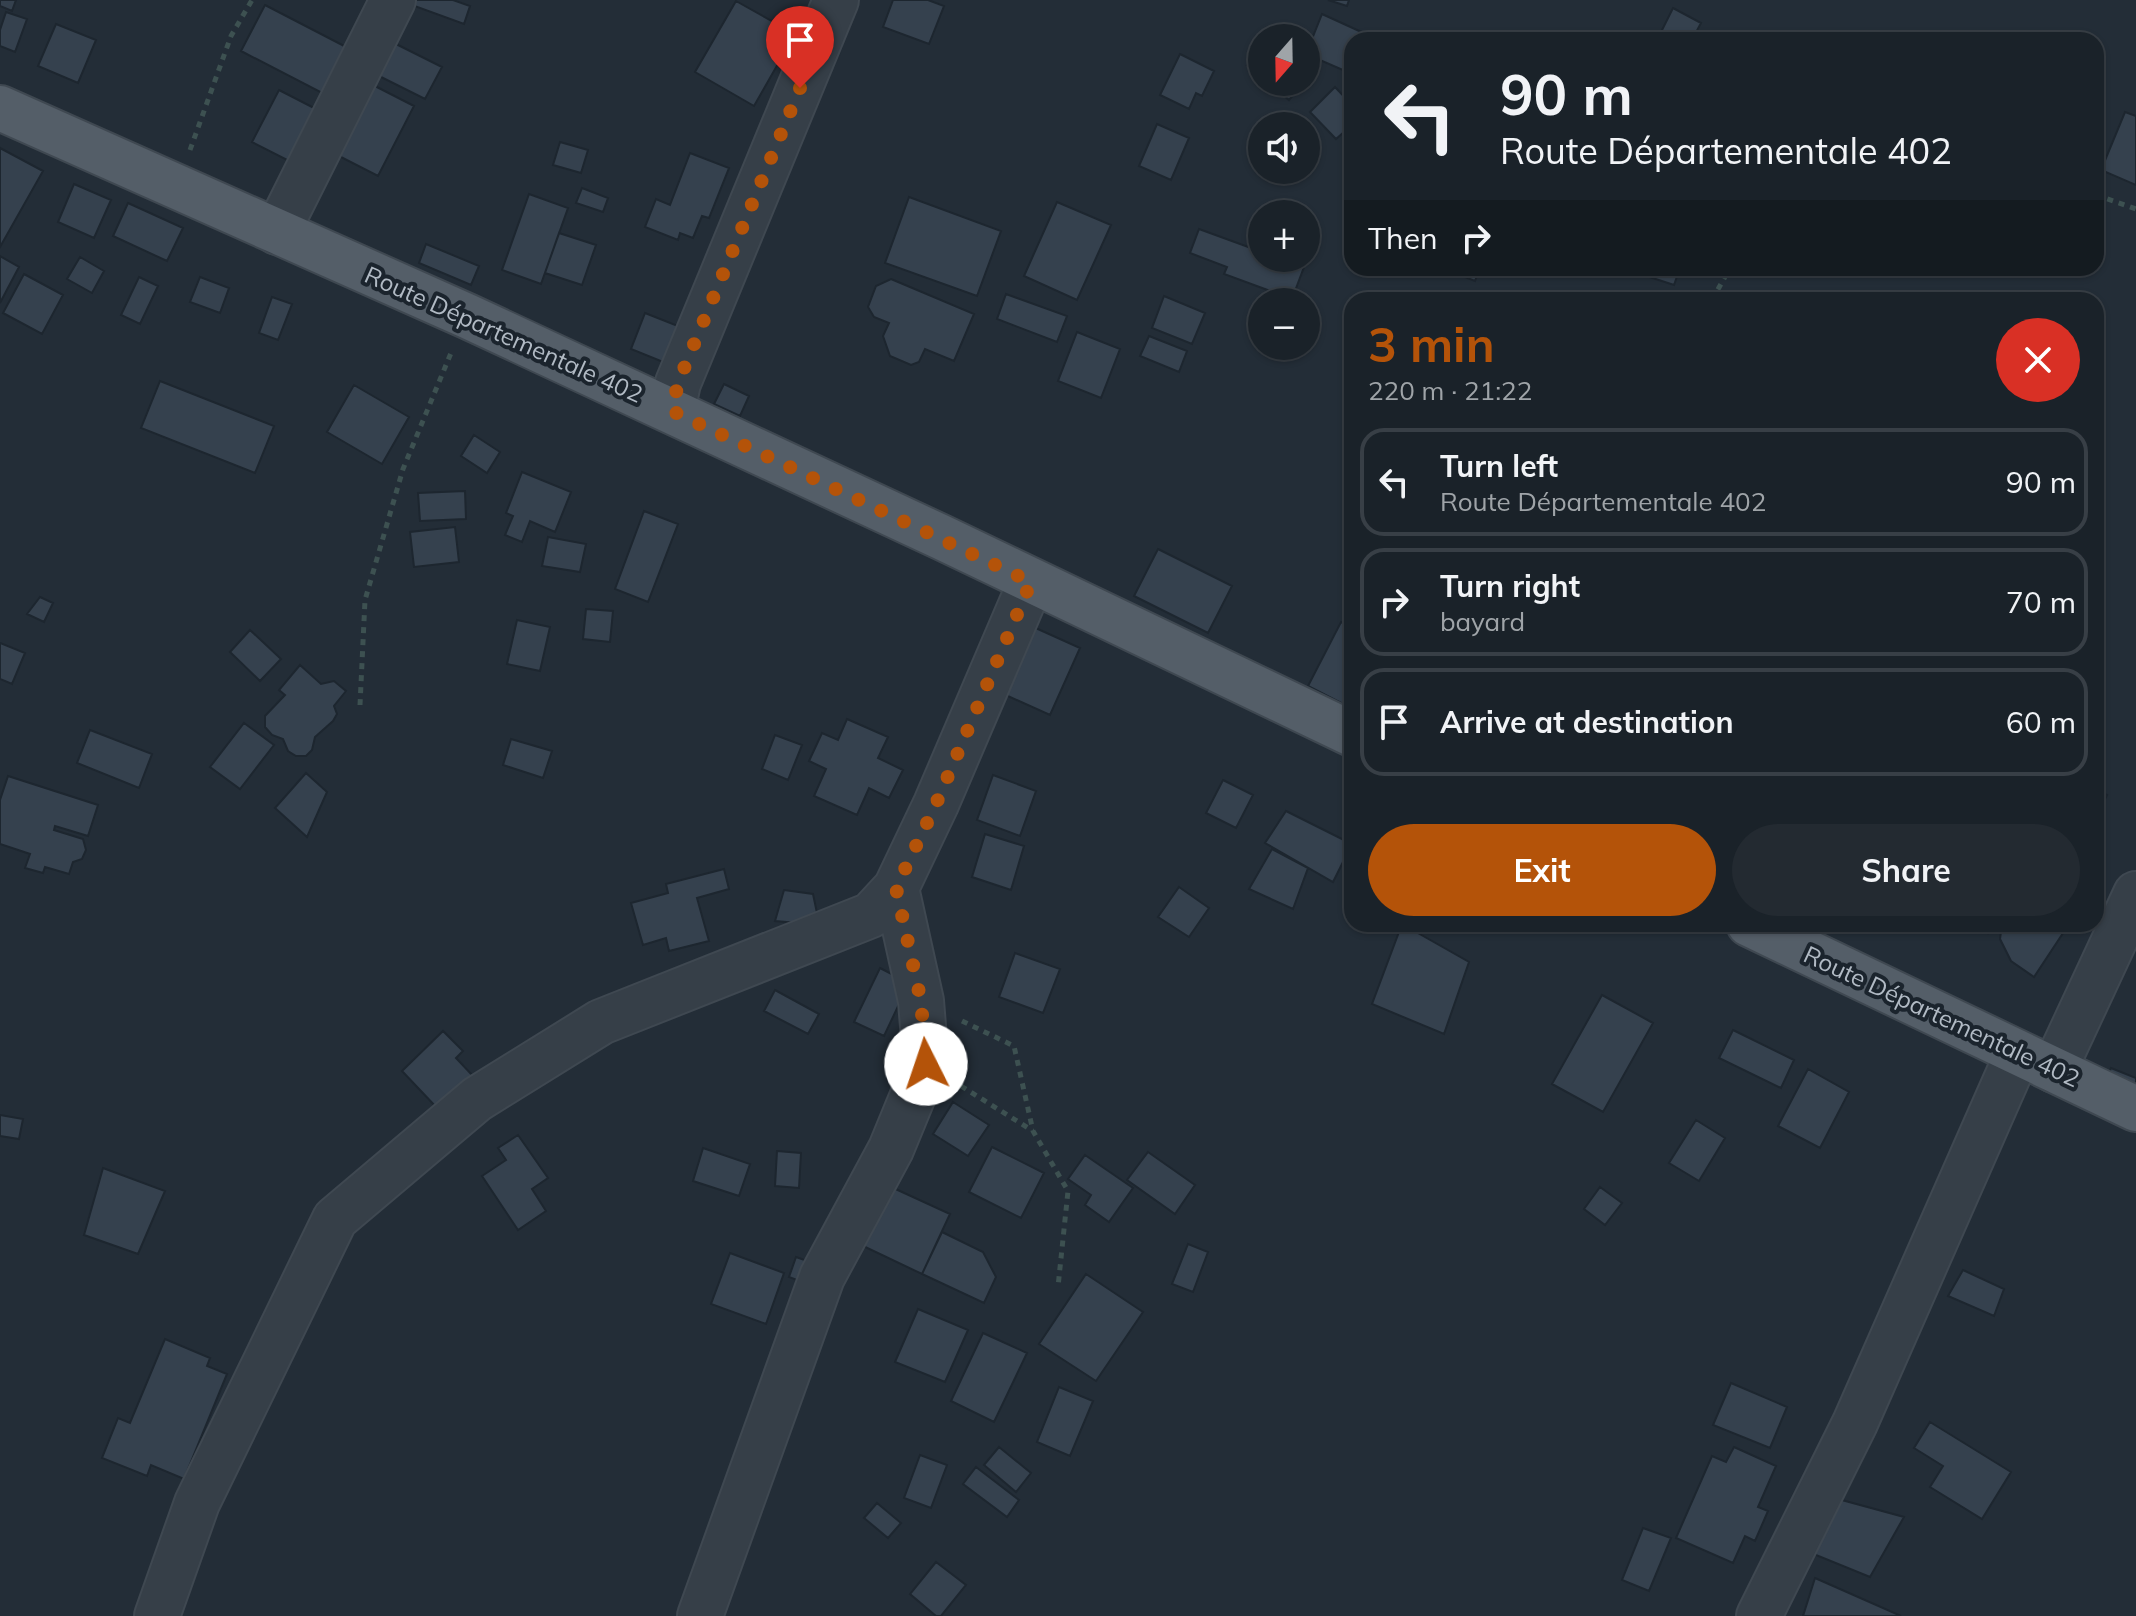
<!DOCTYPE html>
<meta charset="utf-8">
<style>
body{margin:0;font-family:Mulish,sans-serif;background:#232a31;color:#f1f3f6;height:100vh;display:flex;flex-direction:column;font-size:30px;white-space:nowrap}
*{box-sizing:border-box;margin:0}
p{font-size:26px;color:#9fa4a8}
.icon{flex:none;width:44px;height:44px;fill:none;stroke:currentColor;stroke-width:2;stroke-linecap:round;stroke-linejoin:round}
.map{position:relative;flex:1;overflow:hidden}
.details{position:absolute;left:1344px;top:292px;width:760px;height:640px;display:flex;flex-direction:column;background:#1a2229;border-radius:24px;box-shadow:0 2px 6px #0004,0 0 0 2px #383f46}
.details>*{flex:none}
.banner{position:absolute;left:1344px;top:32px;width:760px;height:244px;border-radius:24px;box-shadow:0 2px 6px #0004,0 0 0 2px #383f46;background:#1a2229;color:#f1f3f6;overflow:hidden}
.needle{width:52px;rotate:200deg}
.buttons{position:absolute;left:1248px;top:24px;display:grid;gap:16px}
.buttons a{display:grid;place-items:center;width:72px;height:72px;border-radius:50%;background:#1a2229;box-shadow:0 2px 6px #0004,0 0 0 2px #383f46;font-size:40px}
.pin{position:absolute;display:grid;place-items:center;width:68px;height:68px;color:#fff;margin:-82px -34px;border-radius:50% 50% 50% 0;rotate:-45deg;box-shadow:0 0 8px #0007}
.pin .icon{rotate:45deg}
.me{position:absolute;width:88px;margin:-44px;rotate:356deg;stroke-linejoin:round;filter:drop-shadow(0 0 6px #0008)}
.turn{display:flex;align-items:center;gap:28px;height:168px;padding:0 24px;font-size:36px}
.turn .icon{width:104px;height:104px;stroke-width:2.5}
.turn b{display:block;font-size:56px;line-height:68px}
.then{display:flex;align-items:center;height:76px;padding:0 24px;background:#0003;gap:16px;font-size:30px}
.round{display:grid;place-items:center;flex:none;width:84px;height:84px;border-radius:42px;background:#232a31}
.summary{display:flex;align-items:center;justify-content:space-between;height:136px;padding:0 24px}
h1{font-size:48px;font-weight:700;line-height:60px;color:#b45309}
.cta{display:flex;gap:16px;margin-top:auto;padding:16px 24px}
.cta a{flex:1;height:92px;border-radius:48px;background:#b45309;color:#fff;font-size:32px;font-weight:700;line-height:92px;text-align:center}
.cta a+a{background:#232a31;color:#f1f3f6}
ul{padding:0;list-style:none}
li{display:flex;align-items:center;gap:24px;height:108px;margin:0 16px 12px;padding:0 8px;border:4px solid #383f46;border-radius:24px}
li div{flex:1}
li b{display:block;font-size:30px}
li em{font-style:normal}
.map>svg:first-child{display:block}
</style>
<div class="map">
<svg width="2136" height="1616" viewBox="0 0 2136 1616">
<rect width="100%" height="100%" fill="#232d37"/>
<path fill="#35414e" stroke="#1d262f" stroke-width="2" d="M0,0H16L12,11L0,6Z
M411,0H453L470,6L464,24L409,4Z
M893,0H928L944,6L929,44L883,27Z
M1328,0H1349L1347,6Z
M736,1L795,34L754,106L695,72Z
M265,5L350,49L326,95L241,51Z
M1673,8L1701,23L1692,40H1672L1660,34Z
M6,12L27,19L15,52L0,46V30Z
M1322,14L1379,40H1352V74L1306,54Z
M56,24L96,40L78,83L38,66Z
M392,42L442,67L425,99L375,74Z
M1262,48V77L1247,65Z
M1180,54L1214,71L1202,96L1196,93L1189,109L1160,95Z
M1268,82H1304L1289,100Z
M371,84L414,106L378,176L335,154Z
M1335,87L1352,105V125L1336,139L1310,112Z
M279,90L316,109L289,161L252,142Z
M2125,112L2136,116V185L2101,170Z
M1157,124L1189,138L1171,180L1139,166Z
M560,142L588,150L581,173L553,165Z
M0,148L43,171L0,247Z
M690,153L729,168L709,218L702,216L693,238L680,233L678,240L645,227L656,199L670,205Z
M74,184L111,200L94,238L58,222Z
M582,188L608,198L603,212L576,203Z
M529,194L568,208L541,284L502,270Z
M909,197L1001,231L977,296L885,263Z
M1057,202L1111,225L1077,300L1024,276Z
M128,203L183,228L167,261L113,236Z
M1199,229L1262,252V258H1278L1304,267L1292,299L1224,274L1227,267L1190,253Z
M559,233L596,245L582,285L545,273Z
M426,244L479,266L471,285L419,263Z
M0,256L19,267L0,303Z
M80,257L104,271L92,293L67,279Z
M1448,268H1480L1475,281L1447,270Z
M1622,268H1680L1674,285Z
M24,274L63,295L42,334L3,313Z
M139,277L158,286L140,324L121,315Z
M200,277L229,288L220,313L190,302Z
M891,279L974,314L954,361L925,349L919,362L911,365L890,356L883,336L889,323L874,317L868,307L876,286Z
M1006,294L1067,316L1057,342L997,319Z
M1164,296L1205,313L1192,344L1152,328Z
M272,297L292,304L278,340L259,333Z
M645,313L683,328L668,364L631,349Z
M1077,332L1120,349L1101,398L1058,381Z
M1149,336L1187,351L1179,372L1140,356Z
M160,381L274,426L255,473L141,428Z
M724,384L749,396L740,416L714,404Z
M354,385L409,417L382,464L327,432Z
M474,435L500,452L487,473L461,456Z
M522,472L571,492L555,532L530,521L522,542L505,535L513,516L506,513Z
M465,491L466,519L420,521L418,493Z
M644,511L678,524L648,602L615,589Z
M455,527L459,562L414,567L410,532Z
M548,537L586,544L580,572L542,566Z
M1158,549L1232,586L1208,633L1134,596Z
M40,597L53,603L44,622L27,614Z
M586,609L613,611L610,642L583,639Z
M517,620L550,627L540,671L507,664Z
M1341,622L1352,628V692L1345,705L1308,686Z
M1029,625L1080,648L1050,715L999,692Z
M250,630L281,659L260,681L230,652Z
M0,643L25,653L12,684L0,679Z
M300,665L321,684L334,681L346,691L334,706L337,714L333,721L315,737L312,750L306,756H296L288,751L283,739L272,735L265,727V716L285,695L279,690Z
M847,719L888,737L878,758L903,770L889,798L869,788L857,815L814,796L826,769L809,761L822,733L838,740Z
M244,723L274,745L240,789L210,767Z
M90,730L152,754L139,788L77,763Z
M775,735L802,745L788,780L762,769Z
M511,739L552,751L543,778L503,765Z
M306,773L327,792L307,837L275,808Z
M993,775L1036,791L1020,836L977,820Z
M8,776L98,805L88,836L55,826L54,830L83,839L86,850L82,859L73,862L69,874L45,867L43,873L25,868L30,854L0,844V800Z
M1223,780L1253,795L1236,828L1206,813Z
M2096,790L2107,795L2096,819Z
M1286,811L1352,844L1333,882L1265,843Z
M985,834L1024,846L1011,890L972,877Z
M1272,849L1308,868L1293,909L1249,889Z
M724,869L729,889L697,898L709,941L669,951L666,938L643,945L631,903L668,893L666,884Z
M1179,887L1209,908L1189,937L1158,917Z
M784,890L813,894L817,913L798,923L775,921Z
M1402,924L1469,962L1444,1034L1372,1004Z
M1977,924H1995L1988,933Z
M2002,924H2069L2034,977L2011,961L2000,939Z
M1015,953L1060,969L1043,1013L999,997Z
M880,968L909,983L884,1036L854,1022Z
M775,990L819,1014L808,1034L764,1011Z
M1602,995L1653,1023L1603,1112L1552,1084Z
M1733,1030L1794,1060L1781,1088L1719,1058Z
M443,1031L463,1051L456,1058L473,1076L438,1109L402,1071Z
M2111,1068L2136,1078V1095L2105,1083Z
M1808,1069L1849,1092L1820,1148L1778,1126Z
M953,1102L989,1125L968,1156L933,1134Z
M0,1115L23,1119L19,1139L0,1136Z
M1696,1120L1725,1138L1699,1181L1669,1163Z
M518,1135L548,1178L532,1189L546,1211L518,1230L482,1176L506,1160L498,1148Z
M992,1147L1044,1173L1021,1218L969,1192Z
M703,1148L750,1164L739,1196L693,1181Z
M777,1151L801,1153L799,1188L775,1186Z
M1148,1152L1195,1185L1175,1214L1127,1180Z
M1085,1155L1133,1188L1109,1222L1085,1205L1091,1195L1068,1179Z
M103,1168L165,1191L138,1254L84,1235Z
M889,1186L950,1214L922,1274L861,1245Z
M1600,1187L1622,1203L1605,1225L1584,1209Z
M942,1232L983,1252L996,1277L984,1303L922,1274Z
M1188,1244L1208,1252L1193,1292L1172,1284Z
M730,1253L784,1273L766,1324L711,1304Z
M796,1257L819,1265L812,1286L789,1277Z
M1963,1270L2004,1289L1994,1316L1948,1296Z
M1086,1274L1143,1312L1096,1381L1039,1344Z
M918,1309L968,1330L945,1382L895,1362Z
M983,1333L1027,1353L994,1422L951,1401Z
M165,1339L210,1358L207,1366L227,1374L184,1479L151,1465L147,1476L102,1458L118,1418L130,1423Z
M1731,1383L1787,1407L1770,1448L1713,1425Z
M1059,1387L1093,1401L1070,1456L1037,1442Z
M1930,1422L2011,1472L1982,1519L1930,1487L1943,1466L1914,1448Z
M999,1447L1031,1473L1016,1492L984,1465Z
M1734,1447L1776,1466L1758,1507L1768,1511L1755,1541L1745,1536L1733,1563L1676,1538L1712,1456L1726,1462Z
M920,1455L947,1465L931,1508L904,1498Z
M976,1467L1019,1500L1007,1517L963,1484Z
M1838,1499L1904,1517L1870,1577L1811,1553Z
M877,1503L901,1523L888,1538L864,1518Z
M1643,1528L1671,1538L1649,1591L1622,1580Z
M936,1562L966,1585L941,1616H936L910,1594Z
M1815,1578L1901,1616H1803Z"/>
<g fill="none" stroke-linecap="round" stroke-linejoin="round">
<g stroke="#3f4851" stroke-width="48">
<path id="minor" d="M277,232L393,0
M672,411L678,383L836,0
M2054,1070L2136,894
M157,1616L197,1503L335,1219L477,1099L601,1022L871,915L896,888L936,804L1031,582
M700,1616L822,1277L891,1149L926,1064L921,1001L896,888
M1759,1616L1855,1423L2018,1053"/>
</g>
<g stroke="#3f4851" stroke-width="48">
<path id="major" d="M0,108L467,316L941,537L1352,734
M1749,924L2136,1109"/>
</g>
<path stroke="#3d5151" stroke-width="5" stroke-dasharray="6 6" stroke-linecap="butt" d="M190,150L231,36L252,0
M2096,195L2136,209
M1712,300L1730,268
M360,705L365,600L403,469L451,353
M962,1021L1014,1046L1033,1131L1068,1191L1058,1287
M961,1086L1033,1131"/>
<use href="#minor" stroke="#363f48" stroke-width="44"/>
<use href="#major" stroke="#545e68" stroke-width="44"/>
</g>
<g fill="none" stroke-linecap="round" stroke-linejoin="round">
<path stroke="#b45309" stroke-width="14" stroke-dasharray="0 25.2" d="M800,88L678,383L672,411L1031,582L936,804L896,888L921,1001L926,1064"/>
</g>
<g text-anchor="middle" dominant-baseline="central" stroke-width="8" stroke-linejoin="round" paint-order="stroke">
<g font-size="24" fill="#b1bac4" stroke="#1b242d">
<text transform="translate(504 334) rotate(24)">Route Départementale 402</text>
<text transform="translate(1942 1016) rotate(25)">Route Départementale 402</text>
</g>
</g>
</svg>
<div class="buttons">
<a><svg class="needle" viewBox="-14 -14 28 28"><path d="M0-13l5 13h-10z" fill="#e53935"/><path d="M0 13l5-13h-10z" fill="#9fa4a8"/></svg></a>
<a><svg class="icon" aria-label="sound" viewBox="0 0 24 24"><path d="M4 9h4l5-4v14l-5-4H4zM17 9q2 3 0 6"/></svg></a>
<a>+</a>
<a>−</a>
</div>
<div class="pin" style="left:800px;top:88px;background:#d93025"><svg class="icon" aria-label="arrive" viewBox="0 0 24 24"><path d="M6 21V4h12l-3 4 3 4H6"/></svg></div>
<svg class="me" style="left:926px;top:1064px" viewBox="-20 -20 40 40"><circle r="19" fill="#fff"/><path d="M0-13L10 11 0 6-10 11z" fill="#b45309"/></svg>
<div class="banner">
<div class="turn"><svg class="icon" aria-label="left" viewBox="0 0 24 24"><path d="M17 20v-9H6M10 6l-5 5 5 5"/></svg><div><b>90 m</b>Route Départementale 402</div></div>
<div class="then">Then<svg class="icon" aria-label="right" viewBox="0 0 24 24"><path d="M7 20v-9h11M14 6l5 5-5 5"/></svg></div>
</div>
<section class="details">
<div class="summary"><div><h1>3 min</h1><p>220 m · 21:22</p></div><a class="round" style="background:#d93025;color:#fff"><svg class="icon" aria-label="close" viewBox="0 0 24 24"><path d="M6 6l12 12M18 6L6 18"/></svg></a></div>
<ul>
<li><svg class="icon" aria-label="left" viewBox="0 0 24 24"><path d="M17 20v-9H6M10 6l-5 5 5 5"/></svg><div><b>Turn left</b><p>Route Départementale 402</p></div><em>90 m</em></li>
<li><svg class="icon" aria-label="right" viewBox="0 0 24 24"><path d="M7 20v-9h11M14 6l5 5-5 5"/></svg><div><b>Turn right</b><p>bayard</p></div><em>70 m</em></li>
<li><svg class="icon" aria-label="arrive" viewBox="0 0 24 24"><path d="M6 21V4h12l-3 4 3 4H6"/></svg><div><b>Arrive at destination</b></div><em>60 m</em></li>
</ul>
<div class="cta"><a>Exit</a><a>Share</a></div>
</section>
</div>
